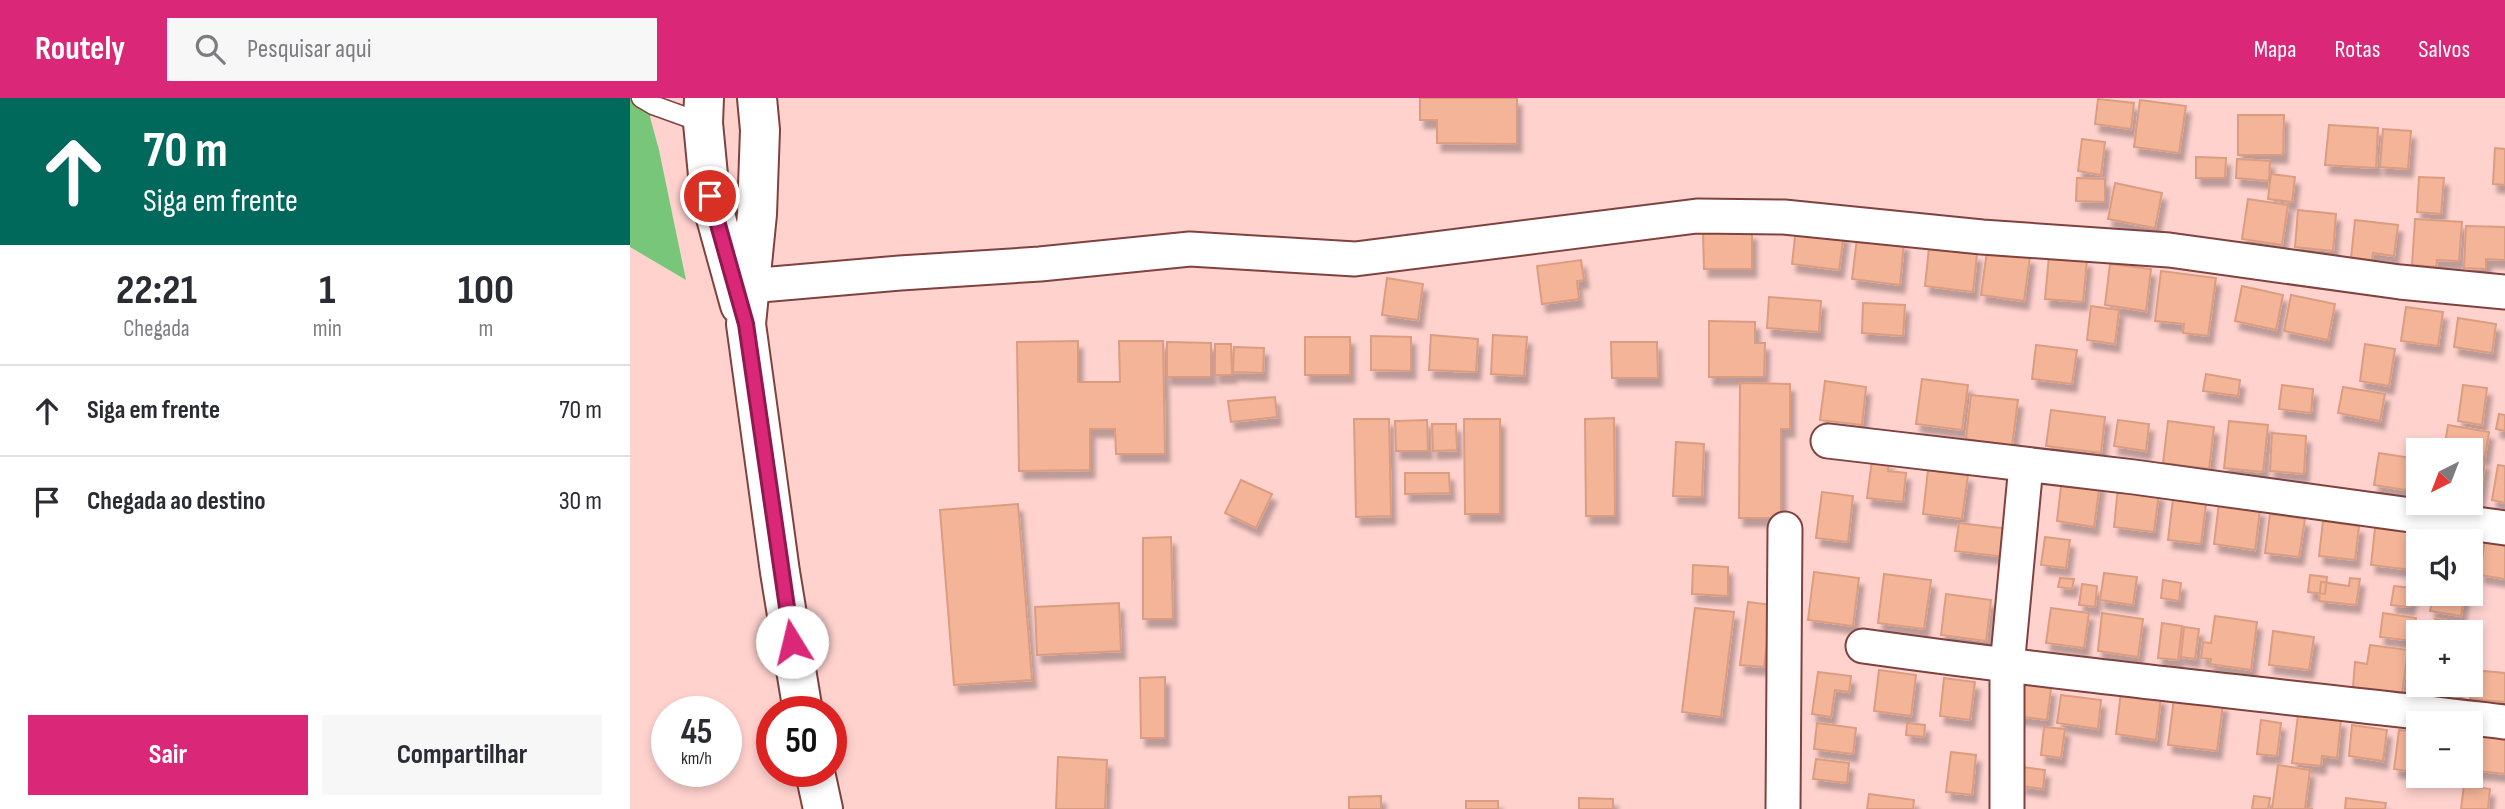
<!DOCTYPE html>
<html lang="pt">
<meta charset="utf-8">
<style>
body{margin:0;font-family:"Sofia Sans Condensed",sans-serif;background:#f7f7f7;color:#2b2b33;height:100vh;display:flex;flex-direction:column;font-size:26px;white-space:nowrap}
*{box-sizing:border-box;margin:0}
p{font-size:23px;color:#7c7c81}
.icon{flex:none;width:38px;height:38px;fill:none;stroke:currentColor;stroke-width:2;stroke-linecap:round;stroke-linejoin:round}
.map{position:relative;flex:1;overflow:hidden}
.sheet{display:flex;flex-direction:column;background:#fff;width:630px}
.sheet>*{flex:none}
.top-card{background:#00695c;color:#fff;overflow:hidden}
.needle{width:46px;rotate:222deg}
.fabs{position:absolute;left:1776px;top:340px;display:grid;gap:14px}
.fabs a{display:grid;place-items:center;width:77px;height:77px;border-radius:0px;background:#fff;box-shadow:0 4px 10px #0003;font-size:35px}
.speed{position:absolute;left:21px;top:598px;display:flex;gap:14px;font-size:35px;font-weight:700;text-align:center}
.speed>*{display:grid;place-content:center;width:91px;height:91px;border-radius:50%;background:#fff;box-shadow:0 4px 10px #0003;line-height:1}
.speed small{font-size:18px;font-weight:400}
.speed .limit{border:10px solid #d22;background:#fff;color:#111}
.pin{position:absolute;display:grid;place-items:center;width:60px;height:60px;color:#fff;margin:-30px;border:4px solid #fff;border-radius:50%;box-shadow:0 2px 7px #0007}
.me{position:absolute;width:77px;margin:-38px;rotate:351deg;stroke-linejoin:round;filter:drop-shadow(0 0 5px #0008)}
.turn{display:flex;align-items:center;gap:24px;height:147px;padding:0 28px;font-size:32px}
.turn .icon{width:91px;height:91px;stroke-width:2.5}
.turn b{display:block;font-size:49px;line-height:60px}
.eta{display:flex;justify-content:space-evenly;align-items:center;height:119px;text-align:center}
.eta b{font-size:42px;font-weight:700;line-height:49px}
.primary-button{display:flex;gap:14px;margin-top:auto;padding:14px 28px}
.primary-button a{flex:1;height:80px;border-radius:0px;background:#db2777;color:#fff;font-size:28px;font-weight:700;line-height:80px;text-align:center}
.primary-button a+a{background:#f7f7f7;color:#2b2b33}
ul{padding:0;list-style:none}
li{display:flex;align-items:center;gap:21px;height:91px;padding:0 28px;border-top:2px solid #e1e1e2}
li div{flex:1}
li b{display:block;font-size:26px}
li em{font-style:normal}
header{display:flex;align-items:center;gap:42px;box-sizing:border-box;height:98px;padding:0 35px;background:#db2777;color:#fff}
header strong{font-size:33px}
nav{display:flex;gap:38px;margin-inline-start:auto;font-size:24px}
.search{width:490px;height:63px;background:#f7f7f7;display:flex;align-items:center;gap:18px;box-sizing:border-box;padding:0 24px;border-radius:0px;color:#7c7c81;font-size:26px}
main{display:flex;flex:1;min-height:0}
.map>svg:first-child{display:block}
</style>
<header>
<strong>Routely</strong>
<div class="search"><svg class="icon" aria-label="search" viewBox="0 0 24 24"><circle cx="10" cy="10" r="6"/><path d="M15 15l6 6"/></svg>Pesquisar aqui</div>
<nav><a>Mapa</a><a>Rotas</a><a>Salvos</a></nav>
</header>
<main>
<section class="sheet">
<div class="top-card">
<div class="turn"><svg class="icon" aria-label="ahead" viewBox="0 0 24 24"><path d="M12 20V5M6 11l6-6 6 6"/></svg><div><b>70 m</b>Siga em frente</div></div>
</div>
<div class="eta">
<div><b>22:21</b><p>Chegada</p></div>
<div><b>1</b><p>min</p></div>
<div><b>100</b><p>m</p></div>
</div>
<ul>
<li><svg class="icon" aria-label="ahead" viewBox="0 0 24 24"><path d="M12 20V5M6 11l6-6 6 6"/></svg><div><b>Siga em frente</b></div><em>70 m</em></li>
<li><svg class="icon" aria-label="arrive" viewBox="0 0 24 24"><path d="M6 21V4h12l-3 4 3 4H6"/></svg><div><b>Chegada ao destino</b></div><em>30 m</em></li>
</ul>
<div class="primary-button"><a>Sair</a><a>Compartilhar</a></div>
</section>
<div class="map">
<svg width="1875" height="711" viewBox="0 0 1875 711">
<defs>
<filter id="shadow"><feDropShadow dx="4.5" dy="8" stdDeviation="2" flood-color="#0004"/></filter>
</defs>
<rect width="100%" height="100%" fill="#ffd2ce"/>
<path fill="#78c67a" d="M0,0H24L20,19L29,52L56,182L0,149Z"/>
<path fill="#f4b498" stroke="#db9d81" stroke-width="2" filter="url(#shadow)" d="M790,0H887V46L807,45V22H790Z
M1468,1L1504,5L1501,31L1465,26Z
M1510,2L1556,8L1549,55L1504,49Z
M1608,17H1654L1653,57H1608Z
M1699,27L1748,30L1746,70L1695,67Z
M1753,31L1781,33L1778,71L1750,69Z
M1452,41L1475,44L1471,77L1448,73Z
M1865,50L1875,51V87L1863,86Z
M1566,59L1596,60L1595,80H1566Z
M1607,61L1640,63L1639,83L1606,80Z
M1641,76L1665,79L1662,104L1638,101Z
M1789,79L1814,80L1811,116L1787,114Z
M1447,80L1475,81V104L1446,103Z
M1485,85L1532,95L1525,130L1478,121Z
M1618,101L1658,107L1652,147L1612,141Z
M1668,112L1706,116L1703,153L1665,149Z
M1785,121L1832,124L1829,163L1807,162L1806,169L1782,167Z
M1725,122L1768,127L1764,158L1743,155L1742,162L1721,160Z
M1836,128L1875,129V162L1856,161V171L1834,170Z
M1166,130L1214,136L1209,172L1162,166Z
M1122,134V171H1074L1073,135Z
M1227,140L1274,145L1270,187L1222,181Z
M1299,150L1347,156L1343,194L1295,188Z
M1357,153L1400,159L1394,203L1351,197Z
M1419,158L1457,162L1453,204L1415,201Z
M951,162L954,182L947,183L949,201L912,206L907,168Z
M1480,166L1521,171L1516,213L1475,207Z
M1531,173L1586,180L1578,238L1553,235L1554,226L1525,223Z
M757,180L793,186L788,222L752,217Z
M1612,188L1653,197L1646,232L1605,223Z
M1661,197L1705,206L1698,242L1654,233Z
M1139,199L1191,203L1189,234L1137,230Z
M1233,205L1275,207L1273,238L1232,235Z
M1461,208L1489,212L1485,246L1457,242Z
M1776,209L1813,214L1808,248L1771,243Z
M1828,220L1866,226L1862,255L1824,249Z
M1079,223L1125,224V245H1135L1134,279H1079Z
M801,237L848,241L846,274L799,272Z
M863,237L897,239L894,278L861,276Z
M741,238L781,239V273L741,272Z
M675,239H720V277H675Z
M448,243V284H490L489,243H533L535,356H486L485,331H460V372L389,373L387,244Z
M537,244L581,245V279H537Z
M981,244H1027L1028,280H982Z
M585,246H601L602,277H585Z
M1735,246L1765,251L1759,288L1730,283Z
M1406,247L1447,252L1442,286L1402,281Z
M604,249L634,250L633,275L603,274Z
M1576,276L1610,282L1608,298L1573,293Z
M1292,281L1338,287L1332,332L1286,326Z
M1195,283L1236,289L1232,327L1190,322Z
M1110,285L1160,286V331H1151V420H1109Z
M1652,287L1683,291L1681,315L1649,311Z
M1833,287L1857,290L1852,327L1828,323Z
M1713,289L1755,296L1750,323L1708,315Z
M1341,297L1388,302L1382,348L1336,341Z
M645,299L647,319L601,324L598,303Z
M1421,312L1475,319L1471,355L1416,348Z
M1869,316L1875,317V333L1866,331Z
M984,320L985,418H956L955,321Z
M724,321H759L761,418L726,419Z
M834,321H870V416H835Z
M797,322L798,353H766L765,323Z
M1488,322L1519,326L1516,353L1484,348Z
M1538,323L1584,329L1579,371L1533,365Z
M1599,323L1638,327L1633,374L1594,370Z
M802,326H826L827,352L803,353Z
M1818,327L1859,334L1855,359L1841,357V352H1814Z
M1642,335L1676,338L1674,376L1640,373Z
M1046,344L1074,346L1072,399L1043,398Z
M1749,355L1788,361V394L1744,387Z
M1242,362L1259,364L1258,373L1276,375L1273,404L1237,400Z
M1841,362L1855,364L1848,409L1823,404H1841Z
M1868,367L1875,368V405L1862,402Z
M1298,372L1338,377L1332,421L1293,416Z
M775,375H819L820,395L775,396Z
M1432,380L1470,385L1464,429L1427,423Z
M611,382L642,396L626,430L595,415Z
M1488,390L1529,395L1524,434L1484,429Z
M1192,394L1223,398L1218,444L1186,440Z
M1543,401L1576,406L1571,446L1538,442Z
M1589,405L1630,411L1625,452L1584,446Z
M388,406L402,582L324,587L310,412Z
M1640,416L1675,421L1669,459L1635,455Z
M1693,423L1729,428L1725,462L1689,458Z
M1329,425L1380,431L1376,459L1325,453Z
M1745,430L1786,435L1782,472L1741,467Z
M541,439L543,521H513V440Z
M1415,439L1440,442L1436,470L1411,467Z
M1855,440L1875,442V481L1850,477Z
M1063,467L1098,469V498L1062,496Z
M1184,474L1229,480L1223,528L1178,522Z
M1474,475L1507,479L1503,507L1470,502Z
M1254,476L1301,482L1294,531L1248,525Z
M1680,477L1697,479L1695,496L1678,494Z
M1430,480L1444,481L1442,491L1428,489Z
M1720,480L1730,481L1726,507L1689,503L1691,484L1719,488Z
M1533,482L1551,485L1549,503L1531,500Z
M1452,486L1467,488L1465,509L1449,507Z
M1764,488L1783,490L1780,509L1761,507Z
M1804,495H1835L1831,518L1800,513Z
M1316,496L1361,502L1356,543L1311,537Z
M1118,504L1142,507L1134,569L1110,567Z
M489,505L491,553L407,557L405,509Z
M1065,510L1104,514L1091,619L1052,614Z
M1421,510L1459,515L1454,550L1416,545Z
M1472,515L1513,521L1508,559L1468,553Z
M1753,515L1786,520L1783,543L1750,539Z
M1585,518L1627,524L1621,572L1580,566L1581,561L1571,560L1573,544L1581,545Z
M1805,521L1840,527L1839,534H1803Z
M1532,525L1552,528L1548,562L1528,560Z
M1554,529L1569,531L1565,561L1551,559Z
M1643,533L1684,539L1679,572L1639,567Z
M1740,547L1778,552L1772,596L1723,589L1725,564L1737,566Z
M1249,572L1286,577L1281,618L1244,613Z
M1843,572L1875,575V604L1840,601Z
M1188,574L1221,578L1219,594L1205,592L1201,619L1182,616Z
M535,579V640H511L510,580Z
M1314,580L1345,584L1340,622L1310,618Z
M1390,585L1421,590L1417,622L1386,618Z
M1791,586H1829L1827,601L1790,596Z
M1491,594L1531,599L1526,642L1486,636Z
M1431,597L1471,602L1468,631L1427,625Z
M1544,600L1593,606L1587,653L1538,647Z
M1668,617L1711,622L1707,660L1692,658L1691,668L1662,665Z
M1631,622L1651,625L1647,658L1627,656Z
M1187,625L1226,630L1223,656L1184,651Z
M1277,625L1295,627L1294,639L1276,637Z
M1722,627L1757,632L1753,663L1719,658Z
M1414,629L1435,631L1431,660L1411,657Z
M1769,632L1788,634L1783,674L1764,671Z
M1841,634L1875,638V676L1841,672Z
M1321,654L1346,657L1342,697L1316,694Z
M428,659L477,662L475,711H426Z
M1186,661L1219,665L1217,685L1183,681Z
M1648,667L1680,672L1675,710L1683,711H1642Z
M1393,669L1415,672L1413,691L1391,688Z
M1834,687L1860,691L1858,711H1831Z
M1239,696L1284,702L1283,711H1237Z
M751,698V711H719V699Z
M1624,698L1640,700L1638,711H1622Z
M949,700L983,701V711H949Z
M1716,700L1756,705L1755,711H1715Z
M836,703H868V711H836Z"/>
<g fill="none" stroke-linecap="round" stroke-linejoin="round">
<g stroke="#7f423e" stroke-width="21">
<path id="lane" d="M11,0L23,7L73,25"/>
</g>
<g stroke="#7f423e" stroke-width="37">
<path id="street" d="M119,188L270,175L410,166L560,151L725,161L1067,118L1154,119L1352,139L1539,152L1770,184L1875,194
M1198,343L1504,379L1875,430
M1233,548C1446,578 1661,599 1875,624
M1153,711L1155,431
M1377,711V569L1396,367"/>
</g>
<g stroke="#7f423e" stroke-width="42">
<path id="secondary" d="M74,0L73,25L80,98L110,207
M127,0L130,32L127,116L116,226L150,474L173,614
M185,674L193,711"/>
</g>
<use href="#lane" stroke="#fff" stroke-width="18"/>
<use href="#street" stroke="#fff" stroke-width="33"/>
<use href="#secondary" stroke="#fff" stroke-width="38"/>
</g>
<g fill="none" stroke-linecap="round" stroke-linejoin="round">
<g stroke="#8e194d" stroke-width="18">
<path id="route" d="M80,98L116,226L162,544"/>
</g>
<use href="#route" stroke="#db2777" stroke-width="12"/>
</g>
</svg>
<div class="fabs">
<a><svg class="needle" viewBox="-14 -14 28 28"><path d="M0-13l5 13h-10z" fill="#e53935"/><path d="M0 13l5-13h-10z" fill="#7c7c81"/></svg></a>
<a><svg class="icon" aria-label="sound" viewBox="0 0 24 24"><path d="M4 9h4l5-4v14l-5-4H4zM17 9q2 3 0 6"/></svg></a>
<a>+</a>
<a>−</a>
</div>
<div class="speed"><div>45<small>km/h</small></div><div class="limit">50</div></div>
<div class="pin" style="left:80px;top:98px;background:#d93025"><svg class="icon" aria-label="arrive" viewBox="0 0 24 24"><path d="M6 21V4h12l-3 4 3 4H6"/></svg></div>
<svg class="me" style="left:162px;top:544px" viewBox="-20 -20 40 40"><circle r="19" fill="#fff"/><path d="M0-13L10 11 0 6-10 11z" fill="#db2777"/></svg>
</div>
</main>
